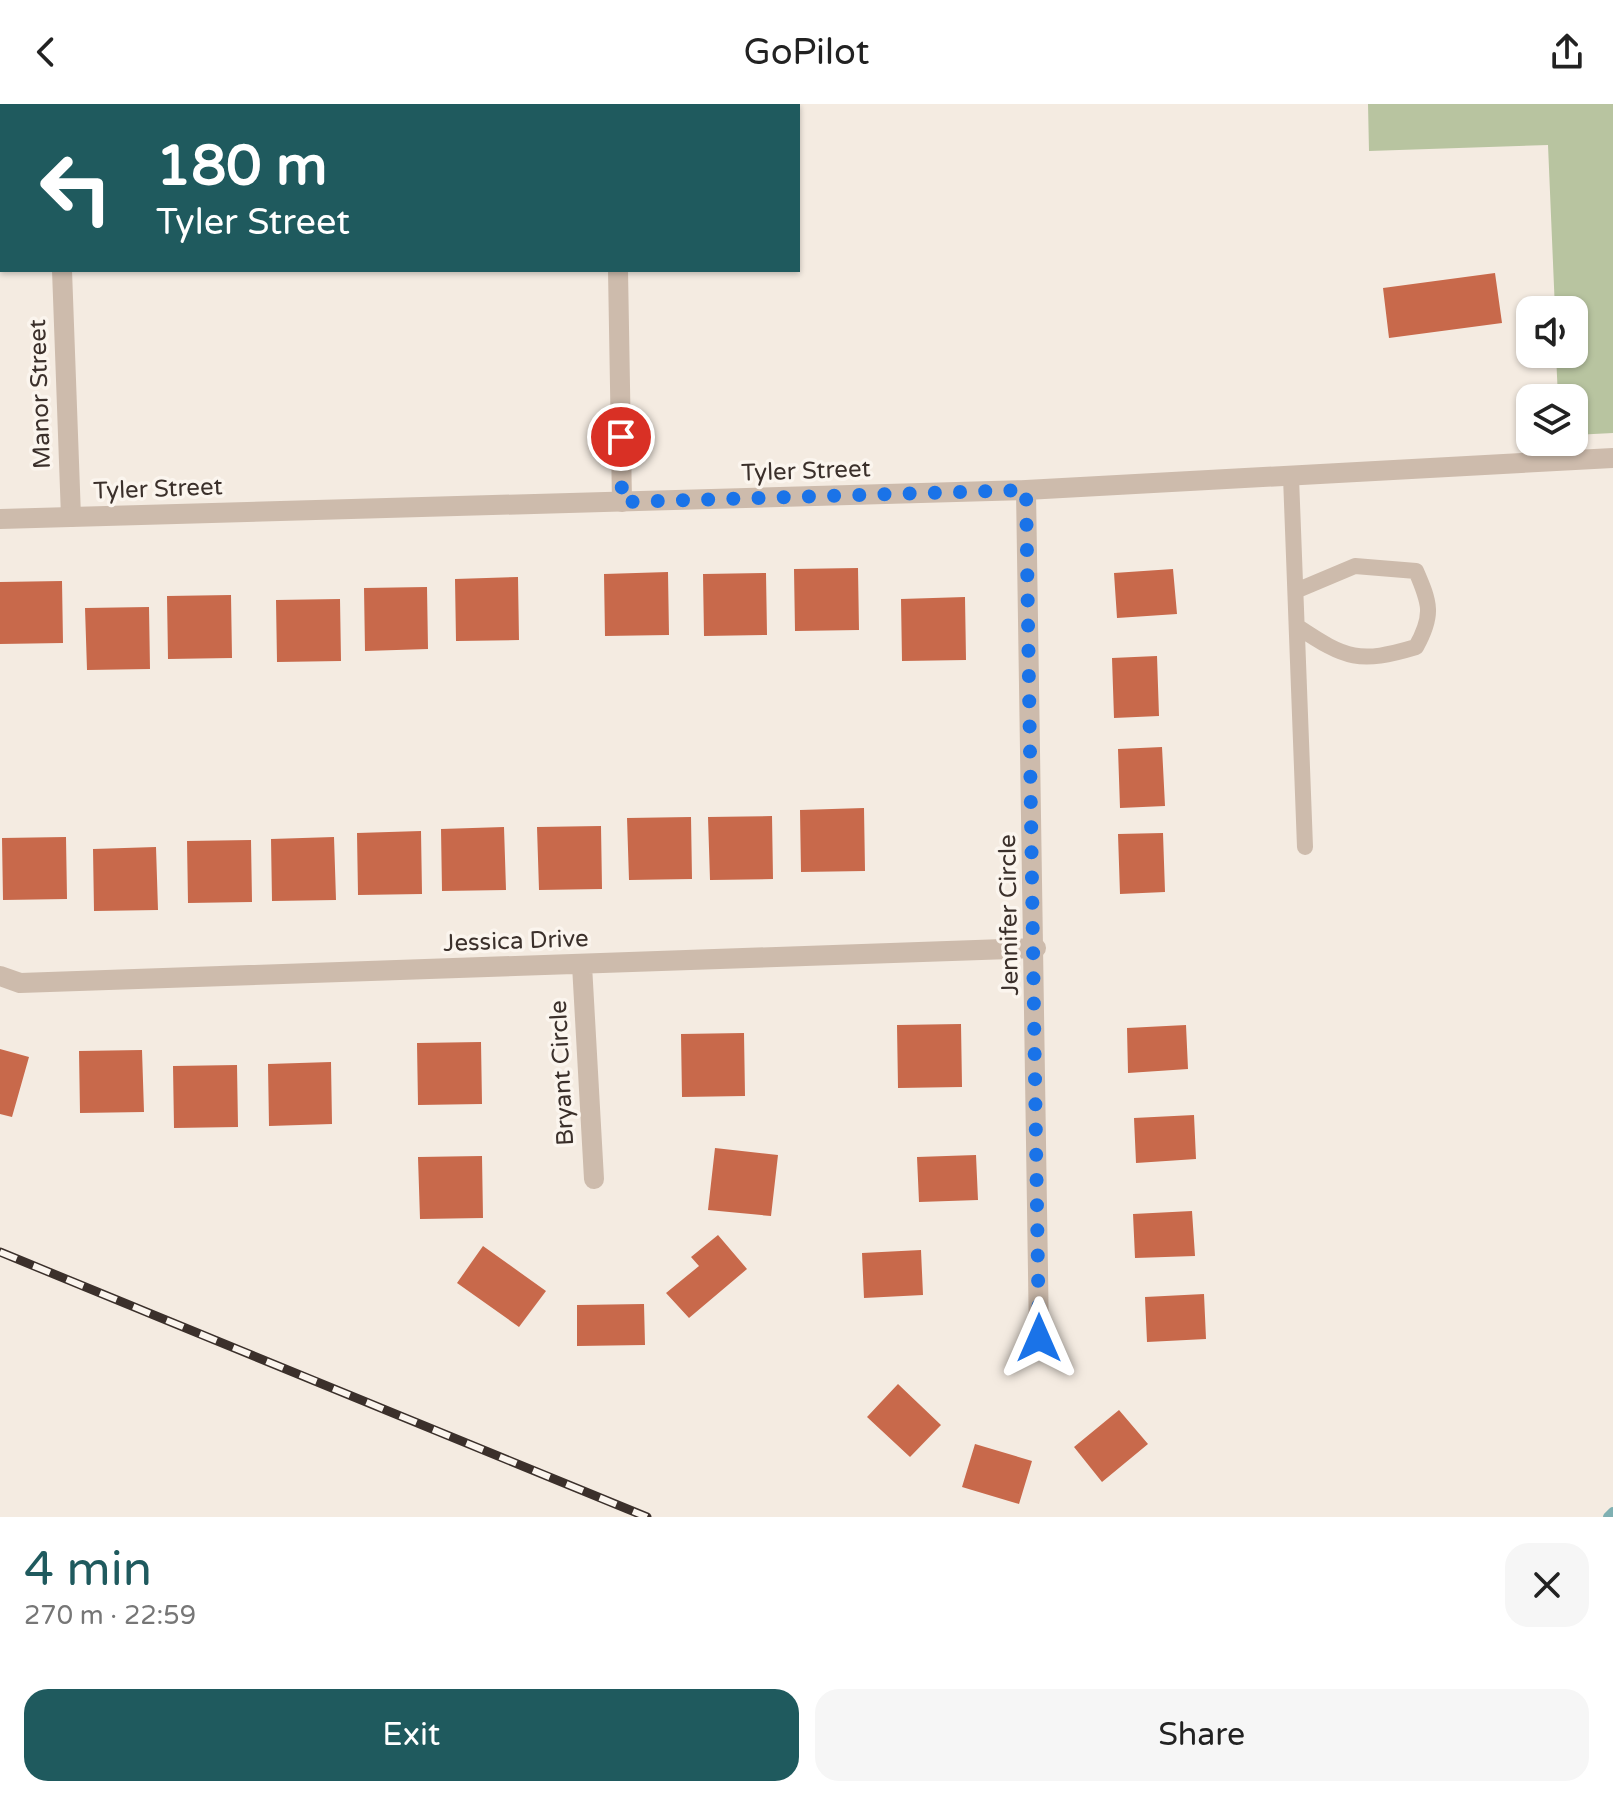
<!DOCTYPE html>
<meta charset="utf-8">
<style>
body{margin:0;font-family:"Varela Round",sans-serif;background:#f6f6f6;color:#222;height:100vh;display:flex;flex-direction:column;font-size:30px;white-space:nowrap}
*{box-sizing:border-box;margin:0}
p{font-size:26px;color:#767676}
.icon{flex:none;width:44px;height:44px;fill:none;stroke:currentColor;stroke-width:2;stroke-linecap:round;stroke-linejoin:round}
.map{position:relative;height:1413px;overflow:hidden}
.sheet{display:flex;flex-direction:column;background:#fff;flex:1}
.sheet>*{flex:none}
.hud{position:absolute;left:0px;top:0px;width:800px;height:168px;box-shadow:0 2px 6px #0004;background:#1f5a5e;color:#fff;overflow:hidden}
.fabs{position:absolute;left:1516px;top:192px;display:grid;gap:16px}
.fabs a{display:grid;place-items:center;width:72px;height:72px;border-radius:16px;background:#fff;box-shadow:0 2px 6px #0004;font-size:40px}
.pin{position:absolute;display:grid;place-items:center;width:68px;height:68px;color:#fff;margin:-34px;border:4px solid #fff;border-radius:50%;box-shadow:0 2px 8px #0007}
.me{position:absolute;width:88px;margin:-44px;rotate:0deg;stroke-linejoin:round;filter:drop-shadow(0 0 6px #0008)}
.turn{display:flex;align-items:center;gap:28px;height:168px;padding:0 24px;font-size:36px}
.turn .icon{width:104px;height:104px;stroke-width:2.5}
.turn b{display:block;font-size:56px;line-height:68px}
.round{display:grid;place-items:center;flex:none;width:84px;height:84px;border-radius:24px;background:#f6f6f6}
.overview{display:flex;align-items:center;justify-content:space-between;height:136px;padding:0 24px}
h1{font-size:48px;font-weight:600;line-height:60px;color:#1f5a5e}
.primary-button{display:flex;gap:16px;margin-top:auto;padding:16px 24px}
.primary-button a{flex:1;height:92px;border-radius:24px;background:#1f5a5e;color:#fff;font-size:32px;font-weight:600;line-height:92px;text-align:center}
.primary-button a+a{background:#f6f6f6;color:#222}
header{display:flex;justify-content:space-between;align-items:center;height:104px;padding:0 24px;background:#fff;font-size:36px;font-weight:600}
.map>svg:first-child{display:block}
</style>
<header><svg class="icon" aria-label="back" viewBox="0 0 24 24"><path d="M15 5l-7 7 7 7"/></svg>GoPilot<svg class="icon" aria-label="share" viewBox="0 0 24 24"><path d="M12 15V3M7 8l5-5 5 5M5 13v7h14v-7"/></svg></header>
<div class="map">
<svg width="1613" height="1413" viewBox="0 0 1613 1413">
<rect width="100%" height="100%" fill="#f4ebe1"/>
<path fill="#b8c4a0" d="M1368,0H1613V329L1574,331V294H1558L1556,250H1574V206H1555L1548,41L1369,47Z"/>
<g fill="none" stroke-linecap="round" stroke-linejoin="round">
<path stroke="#7fb0b2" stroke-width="10" d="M1608,1413L1613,1408"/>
</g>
<path fill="#c8694b" d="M1495,169L1502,219L1389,234L1383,184Z
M858,464L859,526L795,527L794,465Z
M1173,465L1177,510L1117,514L1114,469Z
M668,468L669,531L605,532L604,470Z
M766,469L767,531L704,532L703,470Z
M518,473L519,536L456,537L455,475Z
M62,477L63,539L0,540V478Z
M427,483L428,545L365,547L364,484Z
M231,491L232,554L168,555L167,492Z
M965,493L966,556L902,557L901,495Z
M340,495L341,557L277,558L276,496Z
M149,503L150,565L87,566L85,504Z
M1157,552L1159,612L1114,614L1112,554Z
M1162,643L1165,702L1120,704L1118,645Z
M864,704L865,767L801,768L800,706Z
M772,712L773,775L710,776L708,713Z
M691,713L692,775L629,776L627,714Z
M601,722L602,785L539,786L537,723Z
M504,723L506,786L442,787L441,725Z
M421,727L422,790L358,791L357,729Z
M1163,729L1165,788L1120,790L1118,730Z
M66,733L67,795L3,796L2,734Z
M334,733L336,796L272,797L271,735Z
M251,736L252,798L188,799L187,737Z
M156,743L158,806L94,807L93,745Z
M961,920L962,983L898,984L897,921Z
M1186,921L1188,965L1128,969L1127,924Z
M744,929L745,992L682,993L681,930Z
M481,938L482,1000L418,1001L417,939Z
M0,945L29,953L12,1013L0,1010Z
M142,946L144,1008L80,1009L79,947Z
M331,958L332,1020L269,1022L268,960Z
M237,961L238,1023L174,1024L173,962Z
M1194,1011L1196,1055L1136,1059L1134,1014Z
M715,1044L778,1051L771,1112L708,1106Z
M976,1051L978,1096L919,1098L917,1053Z
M482,1052L483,1114L420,1115L418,1053Z
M1192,1107L1195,1152L1135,1154L1133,1110Z
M718,1131L747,1165L689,1214L666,1189L699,1162L691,1153Z
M483,1142L546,1187L519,1223L457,1179Z
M921,1146L923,1191L864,1194L862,1149Z
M1204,1190L1206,1235L1147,1238L1145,1193Z
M644,1200L645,1241L577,1242V1201Z
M898,1280L941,1321L910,1353L867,1313Z
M1119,1306L1148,1340L1102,1378L1074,1343Z
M975,1340L1032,1357L1019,1400L962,1383Z"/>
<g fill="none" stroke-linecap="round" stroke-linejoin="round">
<path stroke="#cdbbac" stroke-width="16" d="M1291,373L1305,743
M1298,523C1346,555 1359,560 1416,543C1434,511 1430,499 1416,467L1355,462L1298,486"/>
<path stroke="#cdbbac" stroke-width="20" d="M55,0V2
M616,0V2
M62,166L71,413
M618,166L622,398
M1026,386L1039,1234
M582,861L594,1075
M0,872L20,879L1036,844"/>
<path stroke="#cdbbac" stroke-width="20" d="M0,415L1026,386L1613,354"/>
<g stroke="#3b302b" stroke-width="9">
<path id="rail" d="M0,1148L647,1413"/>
</g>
<use href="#rail" stroke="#fbf5ee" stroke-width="6" stroke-dasharray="18" stroke-linecap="butt"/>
</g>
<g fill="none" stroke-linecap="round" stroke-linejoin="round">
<path stroke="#1a73e8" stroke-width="14" stroke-dasharray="0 25.2" d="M621,333L622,398L1026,386L1039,1234"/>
</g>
<g text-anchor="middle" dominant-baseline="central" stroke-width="7" stroke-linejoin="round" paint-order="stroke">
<g font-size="24" fill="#3b302b" stroke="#fbf5ee">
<text transform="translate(40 290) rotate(-92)">Manor Street</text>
<text transform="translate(806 367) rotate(-2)">Tyler Street</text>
<text transform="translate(158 385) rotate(-2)">Tyler Street</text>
<text transform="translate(1009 811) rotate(-91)">Jennifer Circle</text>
<text transform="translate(516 837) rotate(-2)">Jessica Drive</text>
<text transform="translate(562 969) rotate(-93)">Bryant Circle</text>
</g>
</g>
</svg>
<div class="fabs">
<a><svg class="icon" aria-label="sound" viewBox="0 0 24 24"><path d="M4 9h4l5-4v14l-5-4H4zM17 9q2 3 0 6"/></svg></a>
<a><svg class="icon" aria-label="layers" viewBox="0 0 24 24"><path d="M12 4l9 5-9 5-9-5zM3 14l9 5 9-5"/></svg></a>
</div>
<div class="pin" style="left:621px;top:333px;background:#d93025"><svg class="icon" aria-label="arrive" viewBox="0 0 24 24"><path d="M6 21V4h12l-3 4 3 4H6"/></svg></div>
<svg class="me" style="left:1039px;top:1234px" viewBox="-20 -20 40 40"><path d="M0-17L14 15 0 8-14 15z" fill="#1a73e8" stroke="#fff" stroke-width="4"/></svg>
<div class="hud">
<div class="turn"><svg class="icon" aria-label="left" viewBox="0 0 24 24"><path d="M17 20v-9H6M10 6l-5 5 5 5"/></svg><div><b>180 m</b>Tyler Street</div></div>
</div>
</div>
<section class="sheet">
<div class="overview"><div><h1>4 min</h1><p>270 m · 22:59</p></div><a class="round"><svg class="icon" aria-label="close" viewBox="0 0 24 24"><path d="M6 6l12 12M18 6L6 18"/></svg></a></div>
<div class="primary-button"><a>Exit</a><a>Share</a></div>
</section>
